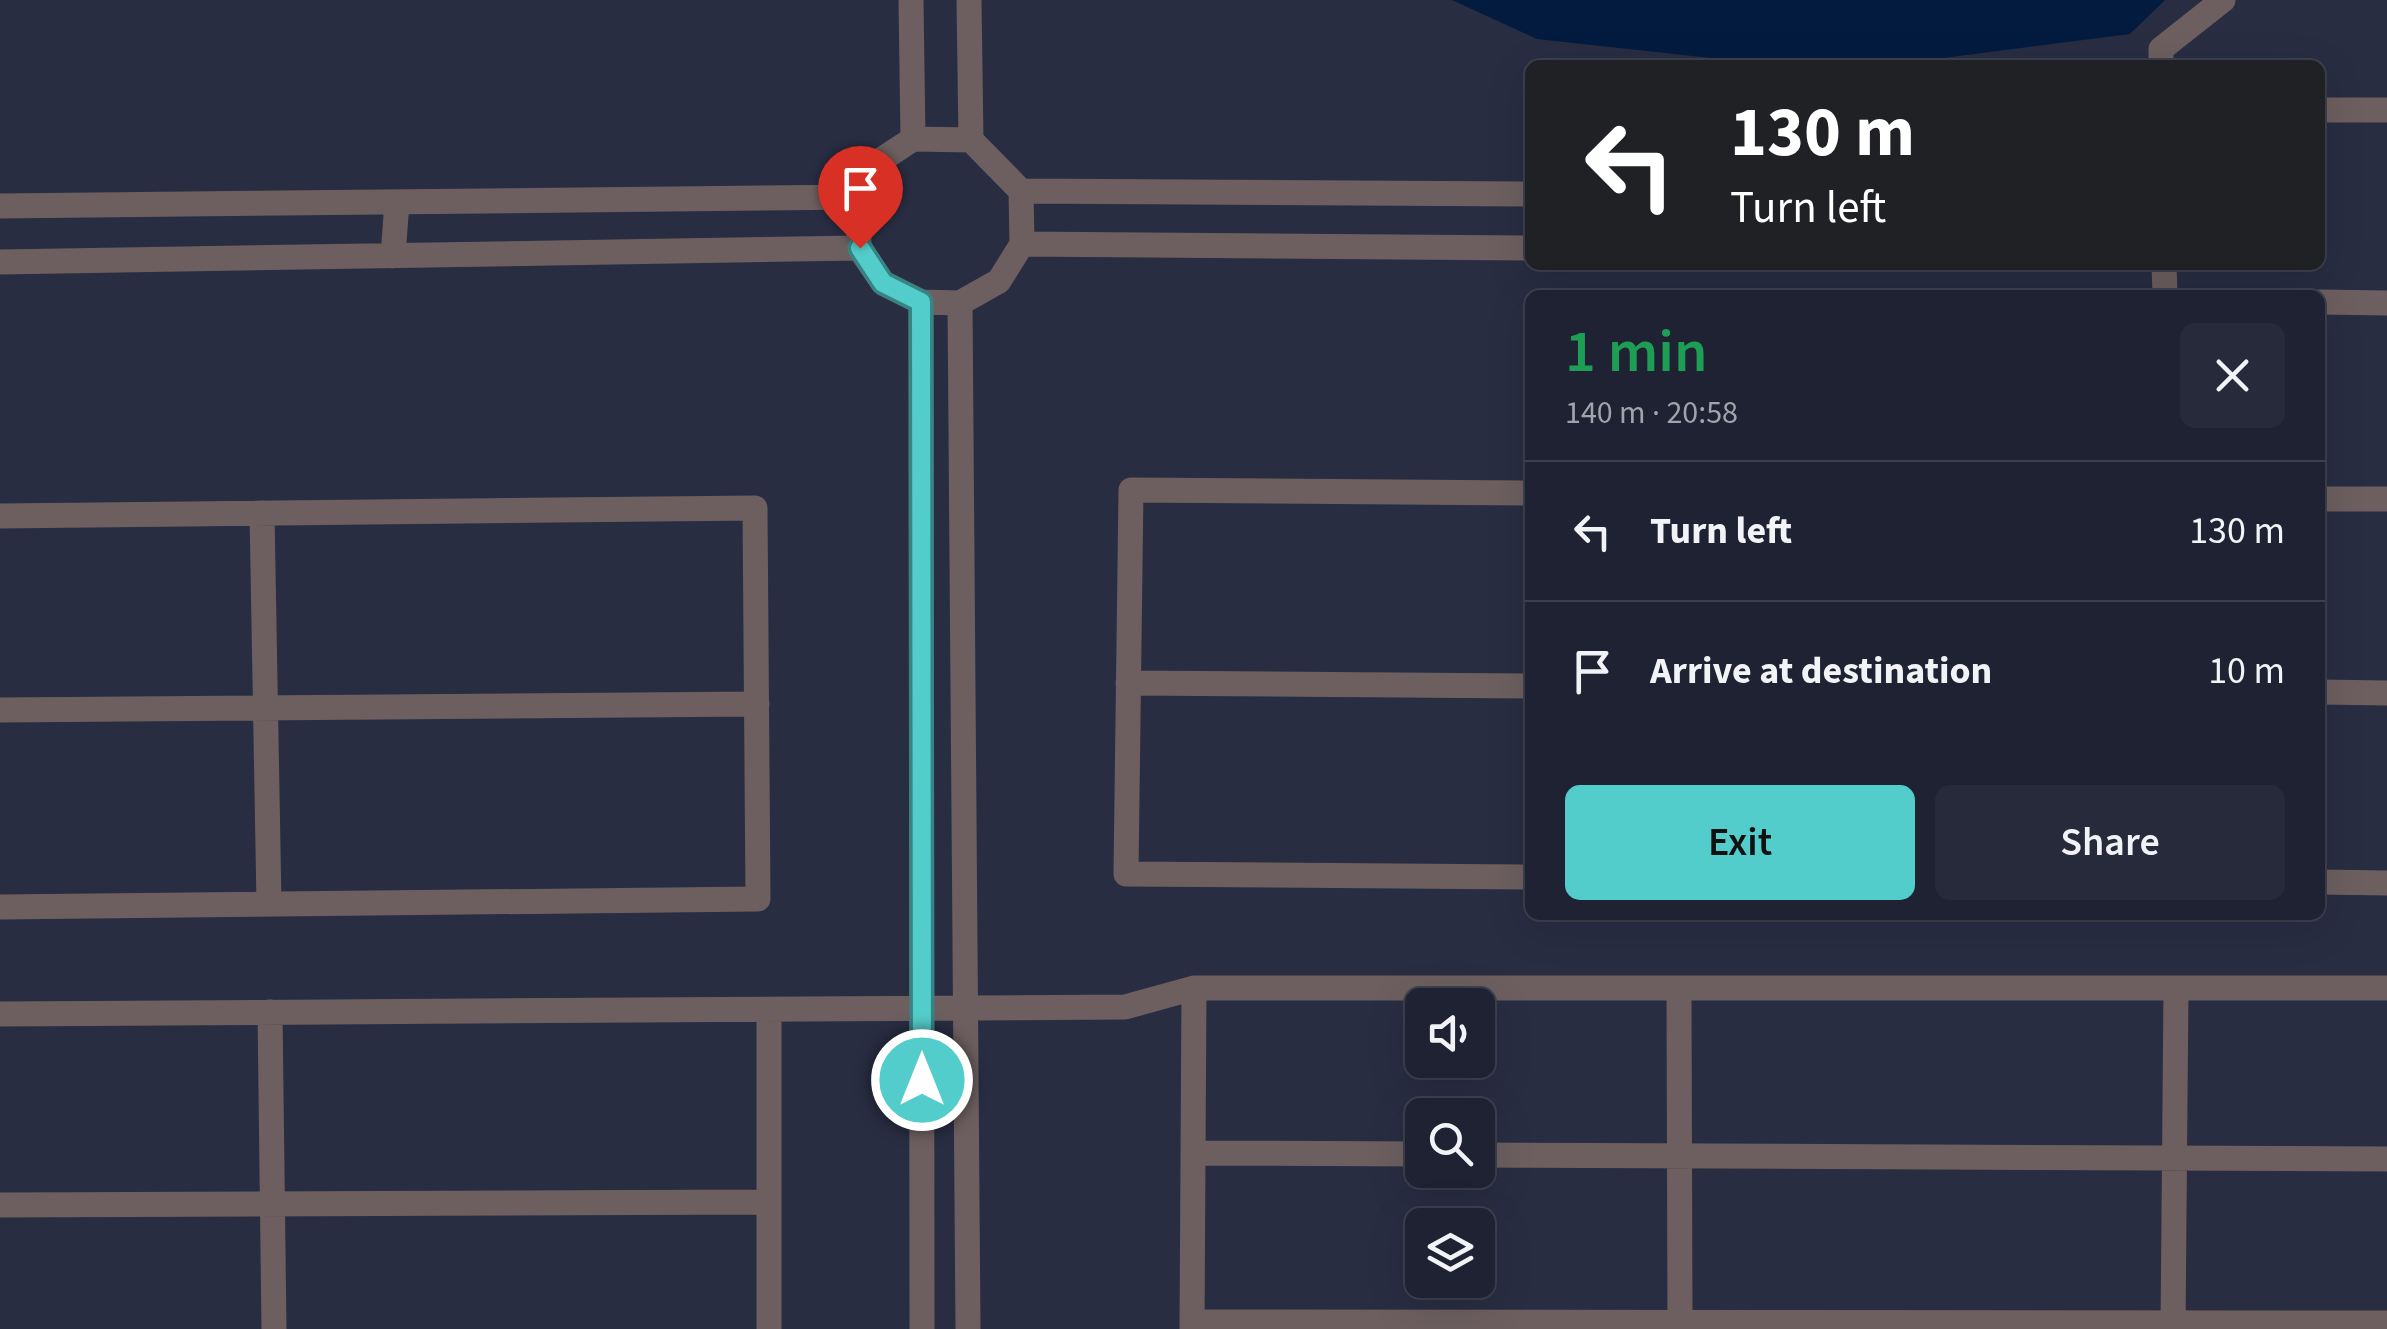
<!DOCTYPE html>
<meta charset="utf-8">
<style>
body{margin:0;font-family:"Source Sans 3",sans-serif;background:#262a3a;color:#f1f3f6;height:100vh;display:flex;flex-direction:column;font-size:38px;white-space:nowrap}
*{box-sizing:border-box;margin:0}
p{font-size:32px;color:#a1a4ac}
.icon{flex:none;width:55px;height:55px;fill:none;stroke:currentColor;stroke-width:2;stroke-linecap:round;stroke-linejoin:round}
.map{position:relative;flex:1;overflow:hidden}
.panel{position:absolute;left:1525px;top:290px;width:800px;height:630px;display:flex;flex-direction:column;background:#1e2232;border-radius:15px;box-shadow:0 10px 40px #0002,0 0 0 2px #3c3f4d}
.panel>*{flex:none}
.banner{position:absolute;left:1525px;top:60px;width:800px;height:210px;border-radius:15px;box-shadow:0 10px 40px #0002,0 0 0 2px #3c3f4d;background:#202124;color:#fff;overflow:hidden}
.fabs{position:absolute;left:1405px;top:988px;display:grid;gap:20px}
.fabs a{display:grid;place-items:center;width:90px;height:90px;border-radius:15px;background:#1e2232;box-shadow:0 10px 40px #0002,0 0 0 2px #3c3f4d;font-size:50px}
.pin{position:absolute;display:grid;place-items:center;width:85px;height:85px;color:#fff;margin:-102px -42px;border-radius:50% 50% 50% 0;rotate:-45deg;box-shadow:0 0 10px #0007}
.pin .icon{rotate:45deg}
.me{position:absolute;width:110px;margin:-55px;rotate:0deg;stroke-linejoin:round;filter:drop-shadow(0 0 8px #0008)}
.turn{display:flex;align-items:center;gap:35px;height:210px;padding:0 40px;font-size:45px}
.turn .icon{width:130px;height:130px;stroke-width:2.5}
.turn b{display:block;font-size:70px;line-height:85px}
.round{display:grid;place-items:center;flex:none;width:105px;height:105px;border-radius:15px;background:#262a3a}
.overview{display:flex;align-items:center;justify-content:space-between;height:170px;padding:0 40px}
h1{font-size:60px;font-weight:600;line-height:75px;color:#1e9e55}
.action{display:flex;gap:20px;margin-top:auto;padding:20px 40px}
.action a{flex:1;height:115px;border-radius:15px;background:#53cdcb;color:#111;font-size:40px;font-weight:600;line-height:115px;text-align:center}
.action a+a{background:#262a3a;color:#f1f3f6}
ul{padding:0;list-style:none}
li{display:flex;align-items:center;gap:30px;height:140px;padding:0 40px;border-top:2px solid #3c3f4d}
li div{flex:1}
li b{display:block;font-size:38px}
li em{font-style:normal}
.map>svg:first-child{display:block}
</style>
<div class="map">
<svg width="2387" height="1329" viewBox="0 0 2387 1329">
<rect width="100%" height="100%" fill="#282d42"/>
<path fill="#031b3f" d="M1452,0H2165L2130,34L1889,65H1775L1537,39Z"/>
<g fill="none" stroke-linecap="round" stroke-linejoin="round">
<path stroke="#6d5f5f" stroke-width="25" d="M911,0L913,139
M969,0L971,140
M2161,65V49L2223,0
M2320,110H2387
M913,139L971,140L1021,191L1022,244L999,281L960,303L921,302L883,283L859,248L858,197L878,162Z
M1021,191L1530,194
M0,206L858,197
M1022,244L1530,248
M393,256L397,202
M0,262L859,248
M2164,265L2165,295
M921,302L922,1329
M2320,302L2387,303
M960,303L968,1329
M1530,493L1131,490L1126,874L1530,877
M2320,499H2387
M262,513L269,904
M0,516L755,508L758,899L0,907
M1128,683L1530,686
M2320,692L2387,693
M0,710L757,704
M2320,882L2387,883
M1679,988L1680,1329
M769,1010V1329
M270,1012L274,1329
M0,1014L1125,1007L1194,988H2387
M1193,1153L1422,1154
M1478,1155L2387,1159
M0,1205L769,1202
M1192,1322L2387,1323
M1192,1329L1194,988
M2173,1329L2176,988"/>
</g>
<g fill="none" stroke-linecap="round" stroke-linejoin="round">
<g stroke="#368584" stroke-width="25">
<path id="route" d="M860,248L883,283L921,302L922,1080"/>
</g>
<use href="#route" stroke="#53cdcb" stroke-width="18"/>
</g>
</svg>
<div class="fabs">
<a><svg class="icon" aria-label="sound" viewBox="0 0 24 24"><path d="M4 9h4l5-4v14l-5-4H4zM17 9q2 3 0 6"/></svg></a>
<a><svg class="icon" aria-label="search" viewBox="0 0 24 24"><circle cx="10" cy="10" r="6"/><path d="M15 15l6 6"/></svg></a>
<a><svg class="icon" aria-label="layers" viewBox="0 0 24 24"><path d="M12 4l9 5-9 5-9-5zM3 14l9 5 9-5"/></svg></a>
</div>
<div class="pin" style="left:860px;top:248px;background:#d93025"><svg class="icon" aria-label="arrive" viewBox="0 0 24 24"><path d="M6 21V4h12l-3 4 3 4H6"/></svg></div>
<svg class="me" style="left:922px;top:1080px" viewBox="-20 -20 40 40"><circle r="17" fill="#53cdcb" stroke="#fff" stroke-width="3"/><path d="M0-11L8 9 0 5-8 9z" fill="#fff"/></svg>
<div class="banner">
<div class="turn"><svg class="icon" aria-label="left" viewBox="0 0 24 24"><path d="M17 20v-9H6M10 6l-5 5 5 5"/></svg><div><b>130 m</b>Turn left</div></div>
</div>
<section class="panel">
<div class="overview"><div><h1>1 min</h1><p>140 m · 20:58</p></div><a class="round"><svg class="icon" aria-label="close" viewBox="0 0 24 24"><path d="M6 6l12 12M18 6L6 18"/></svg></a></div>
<ul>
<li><svg class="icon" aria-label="left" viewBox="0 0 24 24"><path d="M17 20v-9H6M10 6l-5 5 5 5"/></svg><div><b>Turn left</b></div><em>130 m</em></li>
<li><svg class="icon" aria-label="arrive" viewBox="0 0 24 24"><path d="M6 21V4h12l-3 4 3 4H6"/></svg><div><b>Arrive at destination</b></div><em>10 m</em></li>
</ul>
<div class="action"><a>Exit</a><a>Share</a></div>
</section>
</div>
